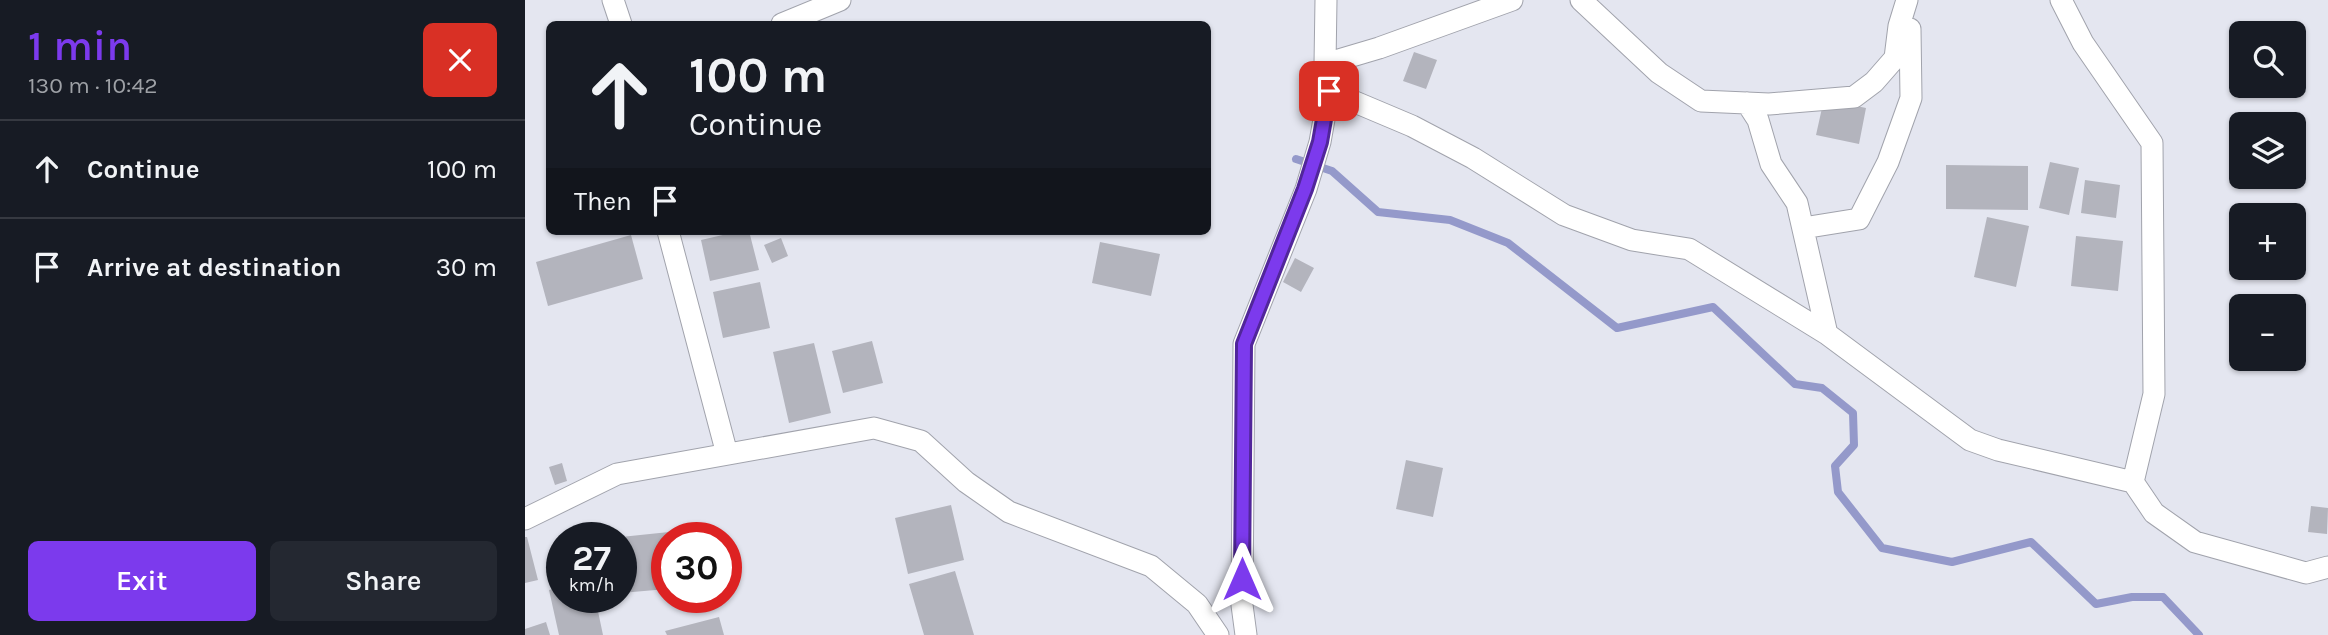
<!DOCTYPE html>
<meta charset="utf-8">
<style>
body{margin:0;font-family:Karla,sans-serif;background:#242831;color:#f1f3f6;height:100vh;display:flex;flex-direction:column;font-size:26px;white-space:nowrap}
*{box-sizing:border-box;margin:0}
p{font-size:23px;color:#9ea1a6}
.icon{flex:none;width:38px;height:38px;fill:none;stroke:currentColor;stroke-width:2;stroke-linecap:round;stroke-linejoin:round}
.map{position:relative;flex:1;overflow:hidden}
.sheet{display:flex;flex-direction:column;background:#171b24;width:525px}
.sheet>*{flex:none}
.top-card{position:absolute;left:21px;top:21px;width:665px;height:214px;border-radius:10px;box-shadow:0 2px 5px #0004;background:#171b24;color:#f1f3f6;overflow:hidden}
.controls{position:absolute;left:1704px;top:21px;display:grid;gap:14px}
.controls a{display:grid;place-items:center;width:77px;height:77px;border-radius:10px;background:#171b24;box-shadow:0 2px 5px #0004;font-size:35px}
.speed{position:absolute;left:21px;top:522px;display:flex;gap:14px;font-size:35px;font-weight:700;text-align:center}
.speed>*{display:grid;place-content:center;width:91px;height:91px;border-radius:50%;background:#171b24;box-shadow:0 2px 5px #0004;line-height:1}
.speed small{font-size:18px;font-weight:400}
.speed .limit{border:10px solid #d22;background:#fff;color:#111}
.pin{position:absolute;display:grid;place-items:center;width:60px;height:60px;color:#fff;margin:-30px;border-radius:14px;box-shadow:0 4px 10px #0006}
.me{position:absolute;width:77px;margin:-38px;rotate:0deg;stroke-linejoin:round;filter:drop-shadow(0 0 5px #0008)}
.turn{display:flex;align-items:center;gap:24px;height:147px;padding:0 28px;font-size:32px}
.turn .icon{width:91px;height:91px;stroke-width:2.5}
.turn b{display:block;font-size:49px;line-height:60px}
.then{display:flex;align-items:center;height:66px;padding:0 28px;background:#0003;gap:14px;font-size:26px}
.round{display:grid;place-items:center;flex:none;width:74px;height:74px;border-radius:10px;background:#242831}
.headline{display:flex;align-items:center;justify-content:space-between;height:119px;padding:0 28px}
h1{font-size:42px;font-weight:600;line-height:52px;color:#7c3aed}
.primary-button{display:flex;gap:14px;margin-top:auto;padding:14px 28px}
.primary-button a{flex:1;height:80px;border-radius:10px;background:#7c3aed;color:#fff;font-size:28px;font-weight:600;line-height:80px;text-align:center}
.primary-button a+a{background:#242831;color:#f1f3f6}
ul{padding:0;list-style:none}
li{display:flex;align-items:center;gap:21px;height:98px;padding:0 28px;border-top:2px solid #363941}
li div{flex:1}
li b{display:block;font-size:26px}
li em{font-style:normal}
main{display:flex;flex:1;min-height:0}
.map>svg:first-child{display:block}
</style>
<main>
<section class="sheet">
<div class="headline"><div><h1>1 min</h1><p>130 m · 10:42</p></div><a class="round" style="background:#d93025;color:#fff"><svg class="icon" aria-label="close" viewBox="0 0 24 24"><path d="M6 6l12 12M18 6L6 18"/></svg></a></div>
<ul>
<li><svg class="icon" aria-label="ahead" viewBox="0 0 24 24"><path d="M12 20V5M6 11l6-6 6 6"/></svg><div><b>Continue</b></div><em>100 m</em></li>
<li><svg class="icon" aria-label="arrive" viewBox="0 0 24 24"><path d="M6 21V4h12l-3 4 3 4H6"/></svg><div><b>Arrive at destination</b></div><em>30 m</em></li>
</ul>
<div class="primary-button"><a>Exit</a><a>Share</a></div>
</section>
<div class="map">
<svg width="1803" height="635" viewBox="0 0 1803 635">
<rect width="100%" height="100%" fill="#e4e6f0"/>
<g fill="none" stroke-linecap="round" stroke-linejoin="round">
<path stroke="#9499ca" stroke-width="8" d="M771,159L807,171L853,212L925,220L983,243L1092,328L1188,307L1270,384L1297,388L1328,413L1329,445L1310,466L1313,492L1357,548L1427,562L1506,542L1571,604L1607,597H1638L1674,635"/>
</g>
<path fill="#b3b4bd" d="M889,52L912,60L901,89L878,81Z
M1299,99L1341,108L1334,144L1291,135Z
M1525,162L1554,168L1544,215L1514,208Z
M1421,165L1503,166V210L1421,209Z
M1560,180L1595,185L1591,218L1556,213Z
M1462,217L1504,226L1491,287L1449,277Z
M215,231H224L234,270L185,281L176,240Z
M106,235L118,279L23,306L11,262Z
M1551,236L1598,241L1593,291L1546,286Z
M256,238L263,256L247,263L239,245Z
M575,242L635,254L626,296L567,283Z
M770,258L789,268L776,292L758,282Z
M235,282L245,328L198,338L188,292Z
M347,341L358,383L318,393L307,351Z
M289,343L306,413L264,423L248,352Z
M881,460L918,468L908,517L871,509Z
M37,463L42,481L30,485L24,467Z
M426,505L439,560L383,574L370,518Z
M1786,506L1803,508L1802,534L1783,532Z
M192,527L193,537H142V589L96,593V537Z
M0,537H2L13,580L0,583Z
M430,571L449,635H399L384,584Z
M37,587V597H70L78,635H34L24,590Z
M194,617L199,635H142L140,631Z
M21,622L25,635H0V629Z"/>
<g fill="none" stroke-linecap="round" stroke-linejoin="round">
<g stroke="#a1a3ac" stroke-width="23">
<path id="street" d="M88,0L96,24
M1056,0L1134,73L1176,101L1244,104L1329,97L1349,82L1370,58L1374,26L1382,0
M1536,0L1558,43L1627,143L1629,394L1608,482L1629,513L1670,542L1781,573L1803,567
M257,24L315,0
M800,64L854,48L987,0
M804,91L887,126L948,158L1039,215L1107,240L1164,249L1302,334L1445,440L1473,450L1608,482
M1222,103L1233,120L1246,164L1272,203L1302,334
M1278,228L1334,219L1363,162L1386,98L1385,29L1382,36
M143,231L202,454
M0,519L92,474L349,428L396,441L441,482L484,512L626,566L672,604L693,635
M721,635L717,605L719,344L781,189L795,142L804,91L800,64L801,0"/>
</g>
<use href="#street" stroke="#fff" stroke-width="21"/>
</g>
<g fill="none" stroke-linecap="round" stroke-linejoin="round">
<g stroke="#51269a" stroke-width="18">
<path id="route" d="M717,579L719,344L780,189L795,142L804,91"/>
</g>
<use href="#route" stroke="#7c3aed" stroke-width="12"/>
</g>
</svg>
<div class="controls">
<a><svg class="icon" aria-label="search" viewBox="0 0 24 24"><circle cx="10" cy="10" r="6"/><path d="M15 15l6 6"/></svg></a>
<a><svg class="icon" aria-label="layers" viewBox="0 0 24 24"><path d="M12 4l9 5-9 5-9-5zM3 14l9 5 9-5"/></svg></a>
<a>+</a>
<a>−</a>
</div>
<div class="speed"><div>27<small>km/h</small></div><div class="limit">30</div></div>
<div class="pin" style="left:804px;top:91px;background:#d93025"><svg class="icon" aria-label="arrive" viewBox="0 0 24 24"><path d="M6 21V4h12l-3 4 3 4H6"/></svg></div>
<svg class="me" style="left:717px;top:579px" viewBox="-20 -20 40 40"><path d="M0-17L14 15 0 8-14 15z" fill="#7c3aed" stroke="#fff" stroke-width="4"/></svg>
<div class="top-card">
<div class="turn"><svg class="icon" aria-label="ahead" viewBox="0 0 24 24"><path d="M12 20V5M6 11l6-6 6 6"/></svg><div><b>100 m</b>Continue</div></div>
<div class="then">Then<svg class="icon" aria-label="arrive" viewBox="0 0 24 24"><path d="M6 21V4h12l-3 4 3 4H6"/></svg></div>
</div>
</div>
</main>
